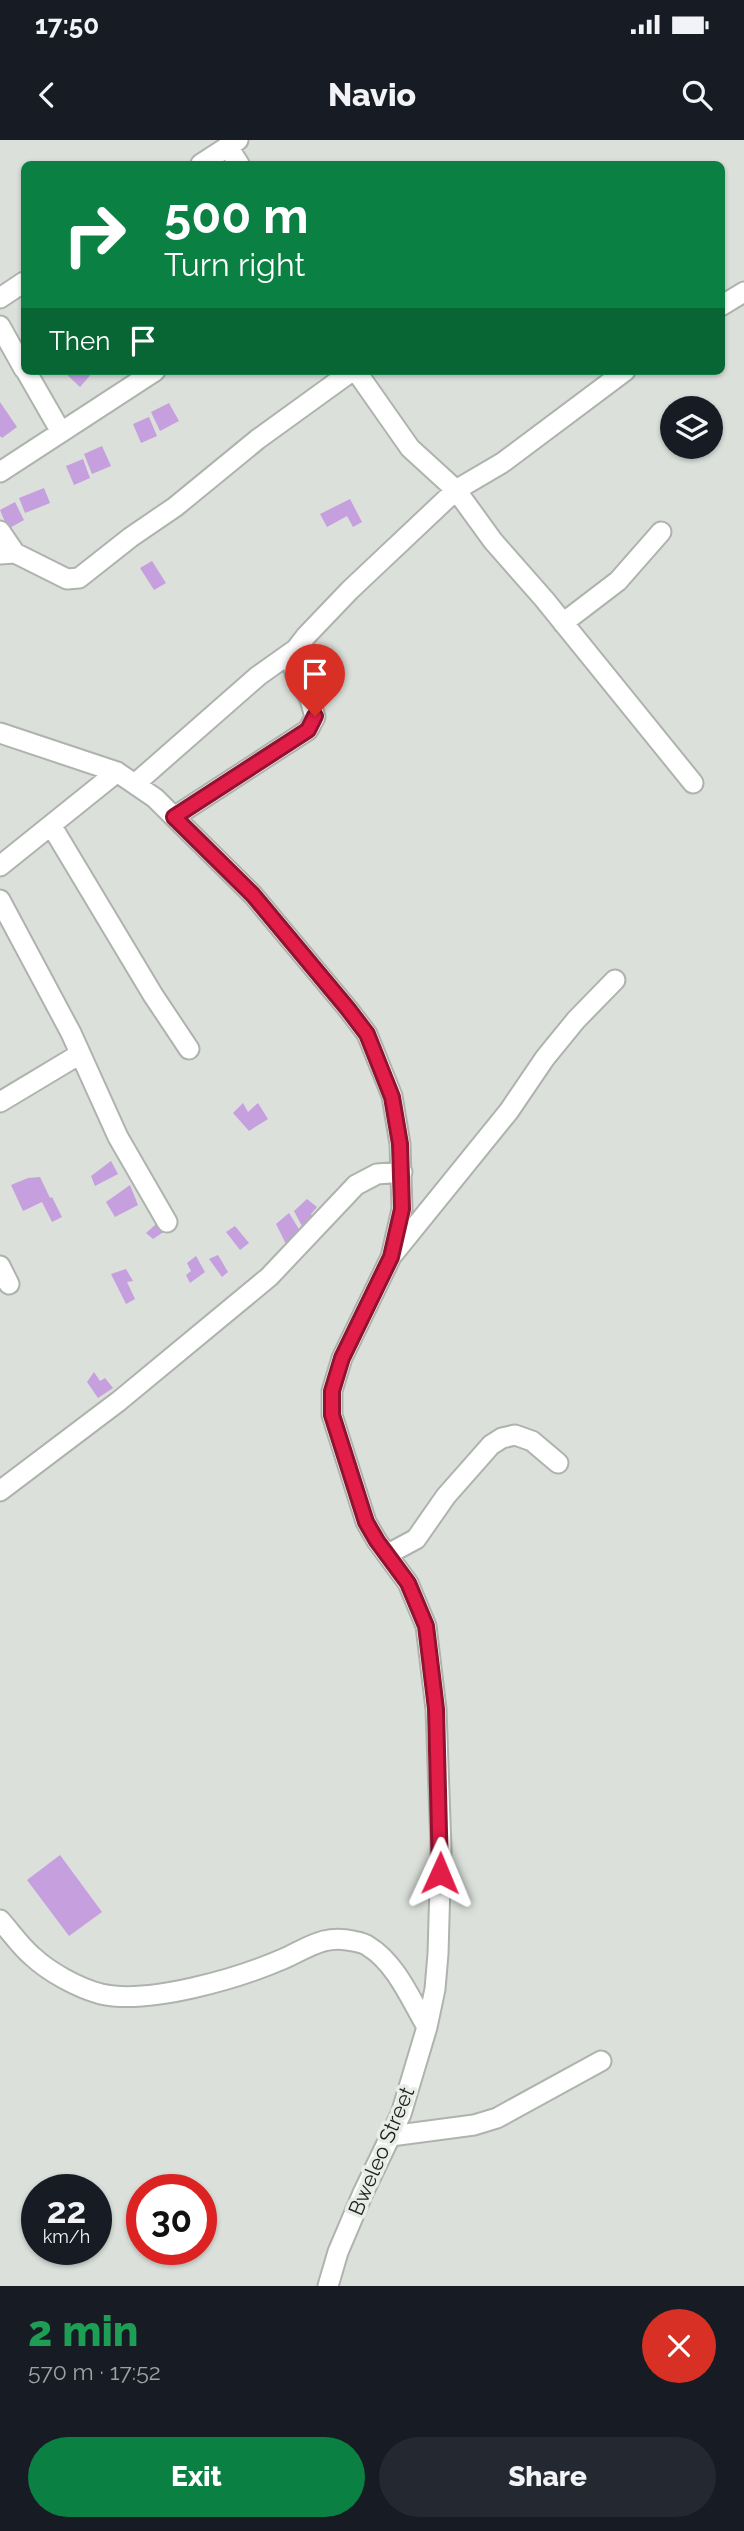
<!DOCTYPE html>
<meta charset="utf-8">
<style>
body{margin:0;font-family:Raleway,sans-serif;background:#242831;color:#f1f3f6;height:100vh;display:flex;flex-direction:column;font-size:26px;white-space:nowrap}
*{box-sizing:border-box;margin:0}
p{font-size:23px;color:#9ea1a6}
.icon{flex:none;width:38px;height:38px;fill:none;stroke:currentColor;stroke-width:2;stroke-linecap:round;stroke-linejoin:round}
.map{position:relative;height:2146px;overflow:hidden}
.details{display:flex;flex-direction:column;background:#171b24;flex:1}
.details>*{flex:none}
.guide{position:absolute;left:21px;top:21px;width:704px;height:214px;border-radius:10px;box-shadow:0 2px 5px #0004;background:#0b8043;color:#fff;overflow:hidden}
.tools{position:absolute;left:660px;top:256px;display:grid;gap:14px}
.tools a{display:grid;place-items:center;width:63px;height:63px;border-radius:50%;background:#171b24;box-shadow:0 2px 5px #0004;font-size:35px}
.speed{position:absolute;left:21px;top:2034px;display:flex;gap:14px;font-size:35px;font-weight:700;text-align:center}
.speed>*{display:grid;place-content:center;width:91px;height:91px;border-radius:50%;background:#171b24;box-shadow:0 2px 5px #0004;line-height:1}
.speed small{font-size:18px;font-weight:400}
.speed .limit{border:10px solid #d22;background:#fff;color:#111}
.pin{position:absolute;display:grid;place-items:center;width:60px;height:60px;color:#fff;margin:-72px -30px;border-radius:50% 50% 50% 0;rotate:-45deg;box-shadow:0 0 7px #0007}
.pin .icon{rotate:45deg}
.me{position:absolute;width:77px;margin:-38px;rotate:1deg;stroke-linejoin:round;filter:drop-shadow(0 0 5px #0008)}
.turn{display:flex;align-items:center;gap:24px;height:147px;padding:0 28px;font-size:32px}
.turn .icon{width:91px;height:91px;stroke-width:2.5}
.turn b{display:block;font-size:49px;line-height:60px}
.then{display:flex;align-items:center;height:66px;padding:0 28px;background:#0003;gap:14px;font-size:26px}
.round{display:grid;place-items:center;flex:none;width:74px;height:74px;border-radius:37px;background:#242831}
.summary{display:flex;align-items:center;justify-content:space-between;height:119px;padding:0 28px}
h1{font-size:42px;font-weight:800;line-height:52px;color:#1e9e55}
.action{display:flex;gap:14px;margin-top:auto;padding:14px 28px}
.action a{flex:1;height:80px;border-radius:42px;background:#0b8043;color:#fff;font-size:28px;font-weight:800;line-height:80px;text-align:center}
.action a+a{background:#242831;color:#f1f3f6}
.status{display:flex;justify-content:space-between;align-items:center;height:49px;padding:0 35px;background:#171b24;direction:ltr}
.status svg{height:19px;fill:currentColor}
header{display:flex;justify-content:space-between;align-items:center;height:91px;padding:0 28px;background:#171b24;font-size:32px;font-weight:800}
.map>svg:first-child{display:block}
</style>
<div class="status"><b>17:50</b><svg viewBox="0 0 49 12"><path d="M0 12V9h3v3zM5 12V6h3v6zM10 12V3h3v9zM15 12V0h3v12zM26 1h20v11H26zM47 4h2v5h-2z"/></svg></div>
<header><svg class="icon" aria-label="back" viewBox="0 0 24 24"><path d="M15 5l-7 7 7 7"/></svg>Navio<svg class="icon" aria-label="search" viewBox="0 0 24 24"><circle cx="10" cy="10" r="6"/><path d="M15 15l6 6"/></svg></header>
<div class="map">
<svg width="744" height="2146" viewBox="0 0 744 2146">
<rect width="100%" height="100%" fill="#dbe0db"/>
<path fill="#c59fde" d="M63,231H100L94,234L93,232L80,247Z
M0,262L17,287L2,298L0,296Z
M169,263L179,281L160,291L151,272Z
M149,277L157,296L141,303L133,284Z
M102,306L111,326L92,334L84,314Z
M83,319L90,338L74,345L66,326Z
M44,348L50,363L25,373L19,358Z
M350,359L362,382L353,387L347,376L327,387L320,374Z
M15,362L24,380L8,389L0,370Z
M152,421L166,443L154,450L140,428Z
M243,963L248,972L258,963L268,979L249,991L233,973Z
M111,1021L118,1034L95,1046L91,1036Z
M40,1037L50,1058L52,1057L62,1077L52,1082L42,1062L23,1071L11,1045L28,1038Z
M130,1045L138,1065L115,1077L106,1062Z
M307,1059L317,1067L311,1074L314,1082L303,1088L294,1071Z
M289,1073L302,1094L286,1104L276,1084Z
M164,1077L168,1089L153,1099L146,1093Z
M235,1086L249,1103L240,1110L226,1092Z
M218,1115L228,1132L222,1137L209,1119Z
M196,1116L205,1132L190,1143L186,1135L191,1131L187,1123Z
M126,1129L133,1141L127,1142L135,1159L126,1164L111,1134Z
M94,1232L100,1241L105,1238L113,1248L98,1258L87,1242Z
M60,1715L102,1772L69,1796L27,1740Z"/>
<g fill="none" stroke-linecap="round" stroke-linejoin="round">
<g stroke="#aeb3ae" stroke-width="23">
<path id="minor" d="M228,7L239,24
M201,24L238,0
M0,158L24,142
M721,166L744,152
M0,186L24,229
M26,231L61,292
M356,231L410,308L456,350L493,401L544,459L693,643
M0,332L155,231
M0,391L15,413
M0,414L15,413L67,439L79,438L131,397L175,367L258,299L352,231
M563,483L618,441L661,392
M0,593L117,632L155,658L253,755L348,869L367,894L392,956L400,1004L402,1069L391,1117L342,1218L332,1251V1275L366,1382L377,1401L408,1443L426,1486L436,1569L441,1708L438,1814L435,1849L427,1887L401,1974L363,2053L338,2112L328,2146
M136,643L258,536L296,509
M174,677L308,590L315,577L310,559L295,533L292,520L296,509L306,496L350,450L456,350L502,323L625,231
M51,685L153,855L189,909
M0,726L117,632
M0,760L71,893L118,997L167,1082
M0,962L80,914
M394,1113L509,971L545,918L576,880L615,840
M0,1126L9,1144
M0,1351L119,1261L269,1137L356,1045L377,1034L402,1032
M388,1414L416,1399L446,1356L491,1305L502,1298L515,1295L532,1301L558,1323
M0,1780C10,1791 20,1806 32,1816C49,1832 78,1848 101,1854C149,1865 239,1838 283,1819C308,1808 324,1794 353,1801C358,1802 364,1803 368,1806C396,1823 411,1860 427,1887
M391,1996L474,1985L497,1978L601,1921"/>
</g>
<use href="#minor" stroke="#fff" stroke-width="19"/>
</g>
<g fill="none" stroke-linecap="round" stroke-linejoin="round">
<g stroke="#92132f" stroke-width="18">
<path id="route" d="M315,576L308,590L174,677L253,755L348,869L367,894L392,957L400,1004L402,1069L391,1117L342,1218L332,1251V1275L366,1382L377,1401L408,1443L426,1486L436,1569L440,1733"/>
</g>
<use href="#route" stroke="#e11d48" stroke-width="12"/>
</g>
<g text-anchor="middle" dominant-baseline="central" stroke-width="7" stroke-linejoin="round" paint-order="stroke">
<g font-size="21" fill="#1d1f1d" stroke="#e8ede8">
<text transform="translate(381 2011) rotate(-67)">Bweleo Street</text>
</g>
</g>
</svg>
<div class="tools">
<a><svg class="icon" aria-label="layers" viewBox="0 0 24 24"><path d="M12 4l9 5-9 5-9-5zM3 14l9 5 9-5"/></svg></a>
</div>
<div class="speed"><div>22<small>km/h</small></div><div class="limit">30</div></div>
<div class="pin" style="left:315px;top:576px;background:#d93025"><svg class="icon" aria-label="arrive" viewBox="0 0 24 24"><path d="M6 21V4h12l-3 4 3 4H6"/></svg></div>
<svg class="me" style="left:440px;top:1733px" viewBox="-20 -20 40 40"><path d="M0-17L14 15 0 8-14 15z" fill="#e11d48" stroke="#fff" stroke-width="4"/></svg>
<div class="guide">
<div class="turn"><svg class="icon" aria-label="right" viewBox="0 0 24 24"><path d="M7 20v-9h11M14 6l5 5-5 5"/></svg><div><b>500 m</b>Turn right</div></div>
<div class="then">Then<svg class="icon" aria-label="arrive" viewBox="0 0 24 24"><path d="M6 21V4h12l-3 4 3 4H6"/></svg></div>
</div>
</div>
<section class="details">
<div class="summary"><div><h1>2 min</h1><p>570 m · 17:52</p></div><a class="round" style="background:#d93025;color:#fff"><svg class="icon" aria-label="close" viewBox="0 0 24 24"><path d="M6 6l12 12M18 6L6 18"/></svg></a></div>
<div class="action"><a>Exit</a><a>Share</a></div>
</section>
